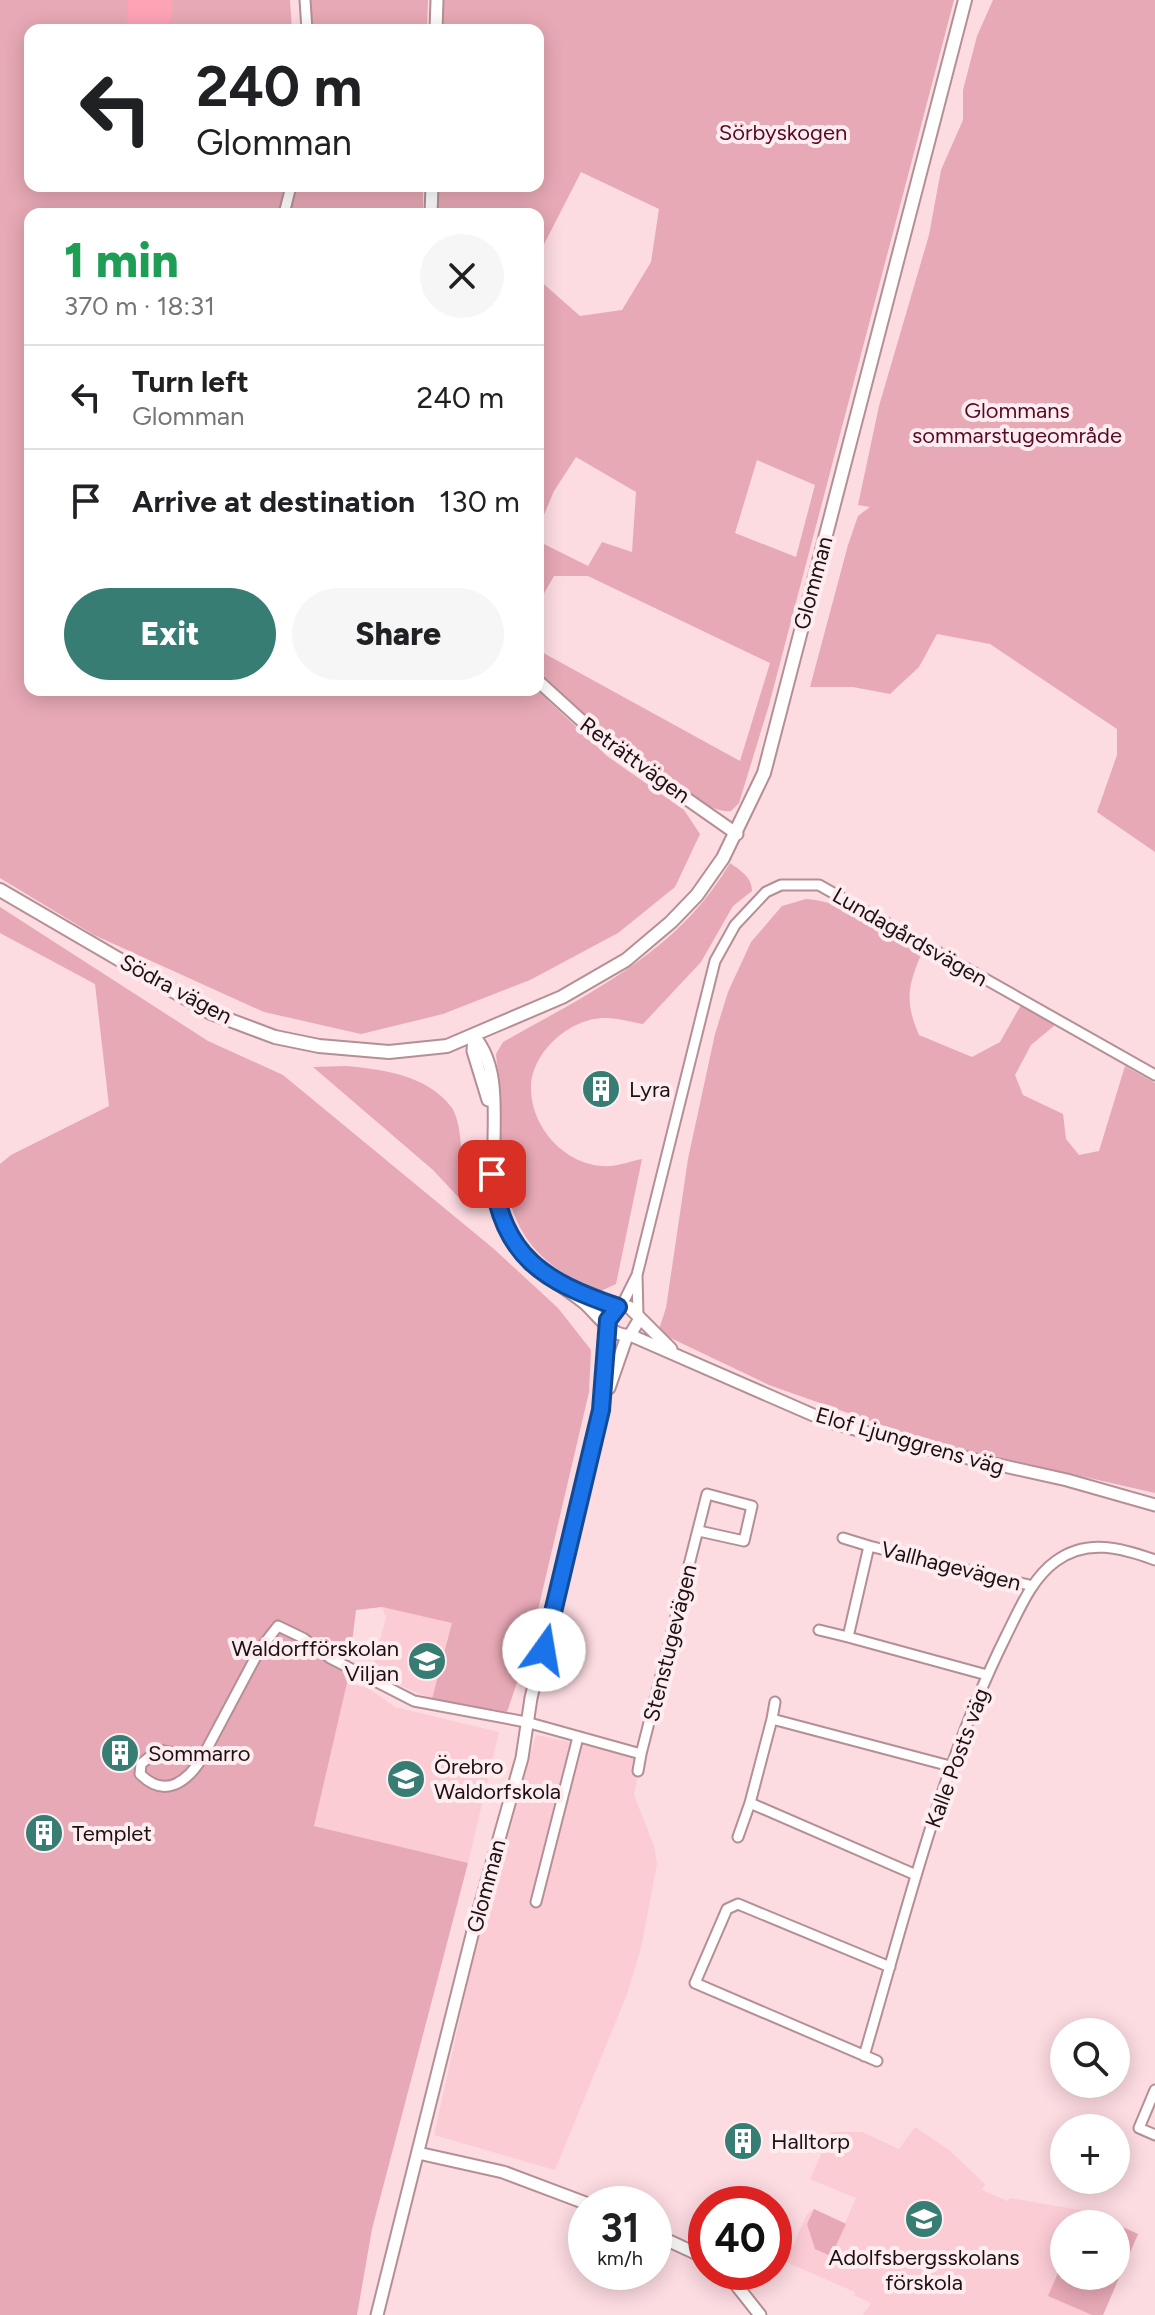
<!DOCTYPE html>
<meta charset="utf-8">
<style>
body{margin:0;font-family:Figtree,sans-serif;background:#f6f6f6;color:#202124;height:100vh;display:flex;flex-direction:column;font-size:30px;white-space:nowrap}
*{box-sizing:border-box;margin:0}
p{font-size:26px;color:#757577}
.icon{flex:none;width:44px;height:44px;fill:none;stroke:currentColor;stroke-width:2;stroke-linecap:round;stroke-linejoin:round}
.map{position:relative;flex:1;overflow:hidden}
.drawer{position:absolute;left:24px;top:208px;width:520px;height:488px;display:flex;flex-direction:column;background:#fff;border-radius:16px;box-shadow:0 4px 20px #0003}
.drawer>*{flex:none}
.guide{position:absolute;left:24px;top:24px;width:520px;height:168px;border-radius:16px;box-shadow:0 4px 20px #0003;background:#fff;color:#202124;overflow:hidden}
.buttons{position:absolute;left:1050px;top:2018px;display:grid;gap:16px}
.buttons a{display:grid;place-items:center;width:80px;height:80px;border-radius:50%;background:#fff;box-shadow:0 4px 20px #0003;font-size:40px}
.speed{position:absolute;left:568px;top:2186px;display:flex;gap:16px;font-size:40px;font-weight:700;text-align:center}
.speed>*{display:grid;place-content:center;width:104px;height:104px;border-radius:50%;background:#fff;box-shadow:0 4px 20px #0003;line-height:1}
.speed small{font-size:20px;font-weight:400}
.speed .limit{border:12px solid #d22;background:#fff;color:#111}
.pin{position:absolute;display:grid;place-items:center;width:68px;height:68px;color:#fff;margin:-34px;border-radius:16px;box-shadow:0 4px 12px #0006}
.me{position:absolute;width:88px;margin:-44px;rotate:13deg;stroke-linejoin:round;filter:drop-shadow(0 0 6px #0008)}
.turn{display:flex;align-items:center;gap:28px;height:168px;padding:0 40px;font-size:36px}
.turn .icon{width:104px;height:104px;stroke-width:2.5}
.turn b{display:block;font-size:56px;line-height:68px}
.round{display:grid;place-items:center;flex:none;width:84px;height:84px;border-radius:42px;background:#f6f6f6}
.summary{display:flex;align-items:center;justify-content:space-between;height:136px;padding:0 40px}
h1{font-size:48px;font-weight:800;line-height:60px;color:#1e9e55}
.cta{display:flex;gap:16px;margin-top:auto;padding:16px 40px}
.cta a{flex:1;height:92px;border-radius:48px;background:#377d73;color:#fff;font-size:32px;font-weight:800;line-height:92px;text-align:center}
.cta a+a{background:#f6f6f6;color:#202124}
ul{padding:0;list-style:none}
li{display:flex;align-items:center;gap:24px;height:104px;padding:0 40px;border-top:2px solid #e0e0e0}
li div{flex:1}
li b{display:block;font-size:30px}
li em{font-style:normal}
.map>svg:first-child{display:block}
</style>
<div class="map">
<svg width="1155" height="2315" viewBox="0 0 1155 2315">
<rect width="100%" height="100%" fill="#fcdbe1"/>
<path fill="#fcccd5" d="M382,1607L477,1628L490,1709L432,1699L371,1673L386,1617Z
M347,1683L368,1688L395,1707L499,1732L468,1863L314,1826Z
M536,1735L641,1756L634,1795L654,1846L657,1864L641,1948L627,1994L555,2170L434,2135L475,1950Z
M915,2127L949,2150L985,2184L982,2190L1007,2201L1010,2198L1085,2211L1115,2224H1064V2276H1116V2224L1138,2234L1103,2315H863L871,2303L854,2295L855,2292L786,2262L807,2214L814,2209L845,2223L856,2198L810,2179L831,2132H862L899,2149Z"/>
<path fill="#e7a9b5" fill-rule="evenodd" d="M0,0H290L292,30H30V186H284L279,214H30V690H537L607,756L684,810L700,834L675,887L618,933L530,980L443,1014L361,1034L264,1012L94,935L0,878Z
M308,0H428L427,30H310Z
M442,0H954L769,705L739,803L731,811C693,816 570,705 538,677V650L740,761L770,663L588,576H554L538,604V541L588,566L602,542L632,552L636,492L576,457L554,491L538,529V279L580,316L622,310L651,262L659,209L581,172L538,256V214H437V186H538V30H440ZM757,460L815,485L796,557L735,533Z
M993,0H1155V852L1097,812L1117,755V729L990,644L937,634L919,667L890,694L853,687H810L848,545L858,516L870,507L858,505L879,406L929,235L941,170L963,120V90L977,36Z
M296,186H423V214H290Z
M730,863C741,871 752,877 752,891L733,906L701,962L643,1024C631,1022 618,1018 606,1018C571,1017 531,1052 531,1088C531,1130 569,1169 611,1166C621,1165 632,1161 642,1159L616,1284L601,1291C482,1247 507,1158 496,1054L503,1042C590,993 678,952 730,863Z
M806,899C848,902 887,929 923,950C908,985 904,1000 919,1035L972,1057L1000,1042L1021,1005L1055,1025L1031,1045L1015,1075L1023,1095L1063,1114L1066,1139L1079,1155L1099,1151L1125,1066L1155,1083V1493L927,1441L769,1385L658,1332L666,1308L688,1159L715,1034L728,992L751,942L782,906Z
M0,907L208,1041L283,1075L494,1249L558,1308L591,1350L589,1392L530,1644L507,1712L432,1699L452,1623L382,1607L356,1610L347,1683L314,1826L468,1863L372,2229L357,2315H0V1164L11,1155L109,1106L95,984L0,933Z
M345,1066C382,1069 428,1075 452,1108C464,1126 462,1179 462,1201L433,1170L313,1067Z
M814,2209L846,2224L831,2256L815,2249L807,2224Z
M1116,2224L1138,2234L1103,2315H1092L1048,2296L1064,2259V2276H1116Z"/>
<path fill="#fea3b6" d="M128,0H172V17L166,30H127Z"/>
<g fill="none" stroke-linecap="round" stroke-linejoin="round">
<g stroke="#b48f95" stroke-width="13">
<path id="minor" d="M305,0L307,30
M284,214L291,186
M637,1275L638,1316
M621,1307L637,1275L715,961L735,925L766,892L781,885H819L1155,1075
M843,1538L869,1546
M819,1630L848,1637
M987,1675L848,1637L869,1546L1033,1586
M772,1719L775,1702
M202,1758C187,1782 165,1799 140,1774L141,1764L158,1750L202,1758L260,1649L278,1626L303,1638L330,1658L414,1701L526,1722L641,1754L707,1494L752,1506L744,1541L699,1531
M638,1771L641,1754
M738,1837L750,1803
M916,1875L750,1803L772,1719L950,1766
M536,1902L578,1737
M864,2056C906,1914 940,1769 1006,1636C1019,1610 1032,1578 1056,1561C1087,1538 1122,1548 1155,1560
M877,2061L695,1983L727,1909L738,1904L890,1967
M1155,2090L1139,2128L1155,2135"/>
</g>
<g stroke="#b48f95" stroke-width="15">
<path id="tertiary" d="M436,30L437,0
M431,214L432,186
M538,681L604,741L737,834
M474,1036C519,1089 467,1185 520,1252C537,1273 562,1285 583,1302C597,1313 611,1338 630,1335L639,1320
M474,1036L473,1051L488,1100
M577,1293L629,1307L671,1349
M630,1335L827,1421L910,1445L1067,1480L1155,1505
M609,1388L627,1336
M418,2153L503,2172L588,2204
M654,2234L706,2258
M726,2272L760,2315
M377,2315L474,1927L522,1758L531,1698L601,1410L610,1329"/>
</g>
<g stroke="#b48f95" stroke-width="16">
<path id="secondary" d="M0,890L211,1013L275,1037L319,1046L389,1052L447,1046L562,997L626,960L671,922L697,895L723,858L764,773L965,0"/>
</g>
<use href="#minor" stroke="#fff" stroke-width="9"/>
<use href="#tertiary" stroke="#fff" stroke-width="11"/>
<use href="#secondary" stroke="#fff" stroke-width="12"/>
</g>
<g fill="none" stroke-linecap="round" stroke-linejoin="round">
<g stroke="#114b97" stroke-width="20">
<path id="route" d="M492,1174C503,1257 543,1281 618,1307L608,1320L601,1410L544,1650"/>
</g>
<use href="#route" stroke="#1a73e8" stroke-width="14"/>
</g>
<defs>
<g id="building-disc" transform="scale(2)"><circle r="9.5" fill="#377d73" stroke="#feedf0"/><path d="M-4-6H4V6H1V3H-1V6H-4ZM-2.5-4.3h1.7v1.8h-1.7ZM.8-4.3h1.7v1.8H.8ZM-2.5-1h1.7V.8h-1.7ZM.8-1h1.7V.8H.8Z" fill="#fff"/></g>
<g id="school-disc" transform="scale(2)"><circle r="9.5" fill="#377d73" stroke="#feedf0"/><path d="M0-5L7-2L0 1L-7-2ZM-4 1L0 2.5L4 1V4Q0 6-4 4Z" fill="#fff"/></g>
</defs>
<g fill-rule="evenodd">
<use href="#building-disc" x="601" y="1089"/>
<use href="#school-disc" x="427" y="1661"/>
<use href="#building-disc" x="120" y="1753"/>
<use href="#school-disc" x="406" y="1779"/>
<use href="#building-disc" x="44" y="1833"/>
<use href="#building-disc" x="743" y="2141"/>
<use href="#school-disc" x="924" y="2219"/>
</g>
<g text-anchor="middle" dominant-baseline="central" stroke-width="8" stroke-linejoin="round" paint-order="stroke">
<g font-size="22" fill="#590926" stroke="#feedf0">
<text x="783" y="132">Sörbyskogen</text>
<text x="1017" y="410">Glommans<tspan x="1017" dy="25">sommarstugeområde</tspan></text>
</g>
<g font-size="22" fill="#1d1013" stroke="#feedf0">
<text transform="translate(813 583) rotate(-75)">Glomman</text>
<text transform="translate(635 760) rotate(36)">Reträttvägen</text>
<text transform="translate(910 937) rotate(30)">Lundagårdsvägen</text>
<text transform="translate(176 989) rotate(28)">Södra vägen</text>
<text transform="translate(910 1441) rotate(16)">Elof Ljunggrens väg</text>
<text transform="translate(951 1566) rotate(14)">Vallhagevägen</text>
<text transform="translate(670 1643) rotate(-76)">Stenstugevägen</text>
<text transform="translate(957 1758) rotate(-70)">Kalle Posts väg</text>
<text transform="translate(486 1886) rotate(-75)">Glomman</text>
</g>
<g font-size="22" fill="#1d1013" stroke="#feedf0" text-anchor="start">
<text x="629" y="1089">Lyra</text>
<text x="399" y="1648" text-anchor="end">Waldorfförskolan<tspan x="399" dy="25">Viljan</tspan></text>
<text x="148" y="1753">Sommarro</text>
<text x="434" y="1766">Örebro<tspan x="434" dy="25">Waldorfskola</tspan></text>
<text x="72" y="1833">Templet</text>
<text x="771" y="2141">Halltorp</text>
<text x="924" y="2257" text-anchor="middle">Adolfsbergsskolans<tspan x="924" dy="25">förskola</tspan></text>
</g>
</g>
</svg>
<div class="buttons">
<a><svg class="icon" aria-label="search" viewBox="0 0 24 24"><circle cx="10" cy="10" r="6"/><path d="M15 15l6 6"/></svg></a>
<a>+</a>
<a>−</a>
</div>
<div class="speed"><div>31<small>km/h</small></div><div class="limit">40</div></div>
<div class="pin" style="left:492px;top:1174px;background:#d93025"><svg class="icon" aria-label="arrive" viewBox="0 0 24 24"><path d="M6 21V4h12l-3 4 3 4H6"/></svg></div>
<svg class="me" style="left:544px;top:1650px" viewBox="-20 -20 40 40"><circle r="19" fill="#fff"/><path d="M0-13L10 11 0 6-10 11z" fill="#1a73e8"/></svg>
<div class="guide">
<div class="turn"><svg class="icon" aria-label="left" viewBox="0 0 24 24"><path d="M17 20v-9H6M10 6l-5 5 5 5"/></svg><div><b>240 m</b>Glomman</div></div>
</div>
<section class="drawer">
<div class="summary"><div><h1>1 min</h1><p>370 m · 18:31</p></div><a class="round"><svg class="icon" aria-label="close" viewBox="0 0 24 24"><path d="M6 6l12 12M18 6L6 18"/></svg></a></div>
<ul>
<li><svg class="icon" aria-label="left" viewBox="0 0 24 24"><path d="M17 20v-9H6M10 6l-5 5 5 5"/></svg><div><b>Turn left</b><p>Glomman</p></div><em>240 m</em></li>
<li><svg class="icon" aria-label="arrive" viewBox="0 0 24 24"><path d="M6 21V4h12l-3 4 3 4H6"/></svg><div><b>Arrive at destination</b></div><em>130 m</em></li>
</ul>
<div class="cta"><a>Exit</a><a>Share</a></div>
</section>
</div>
